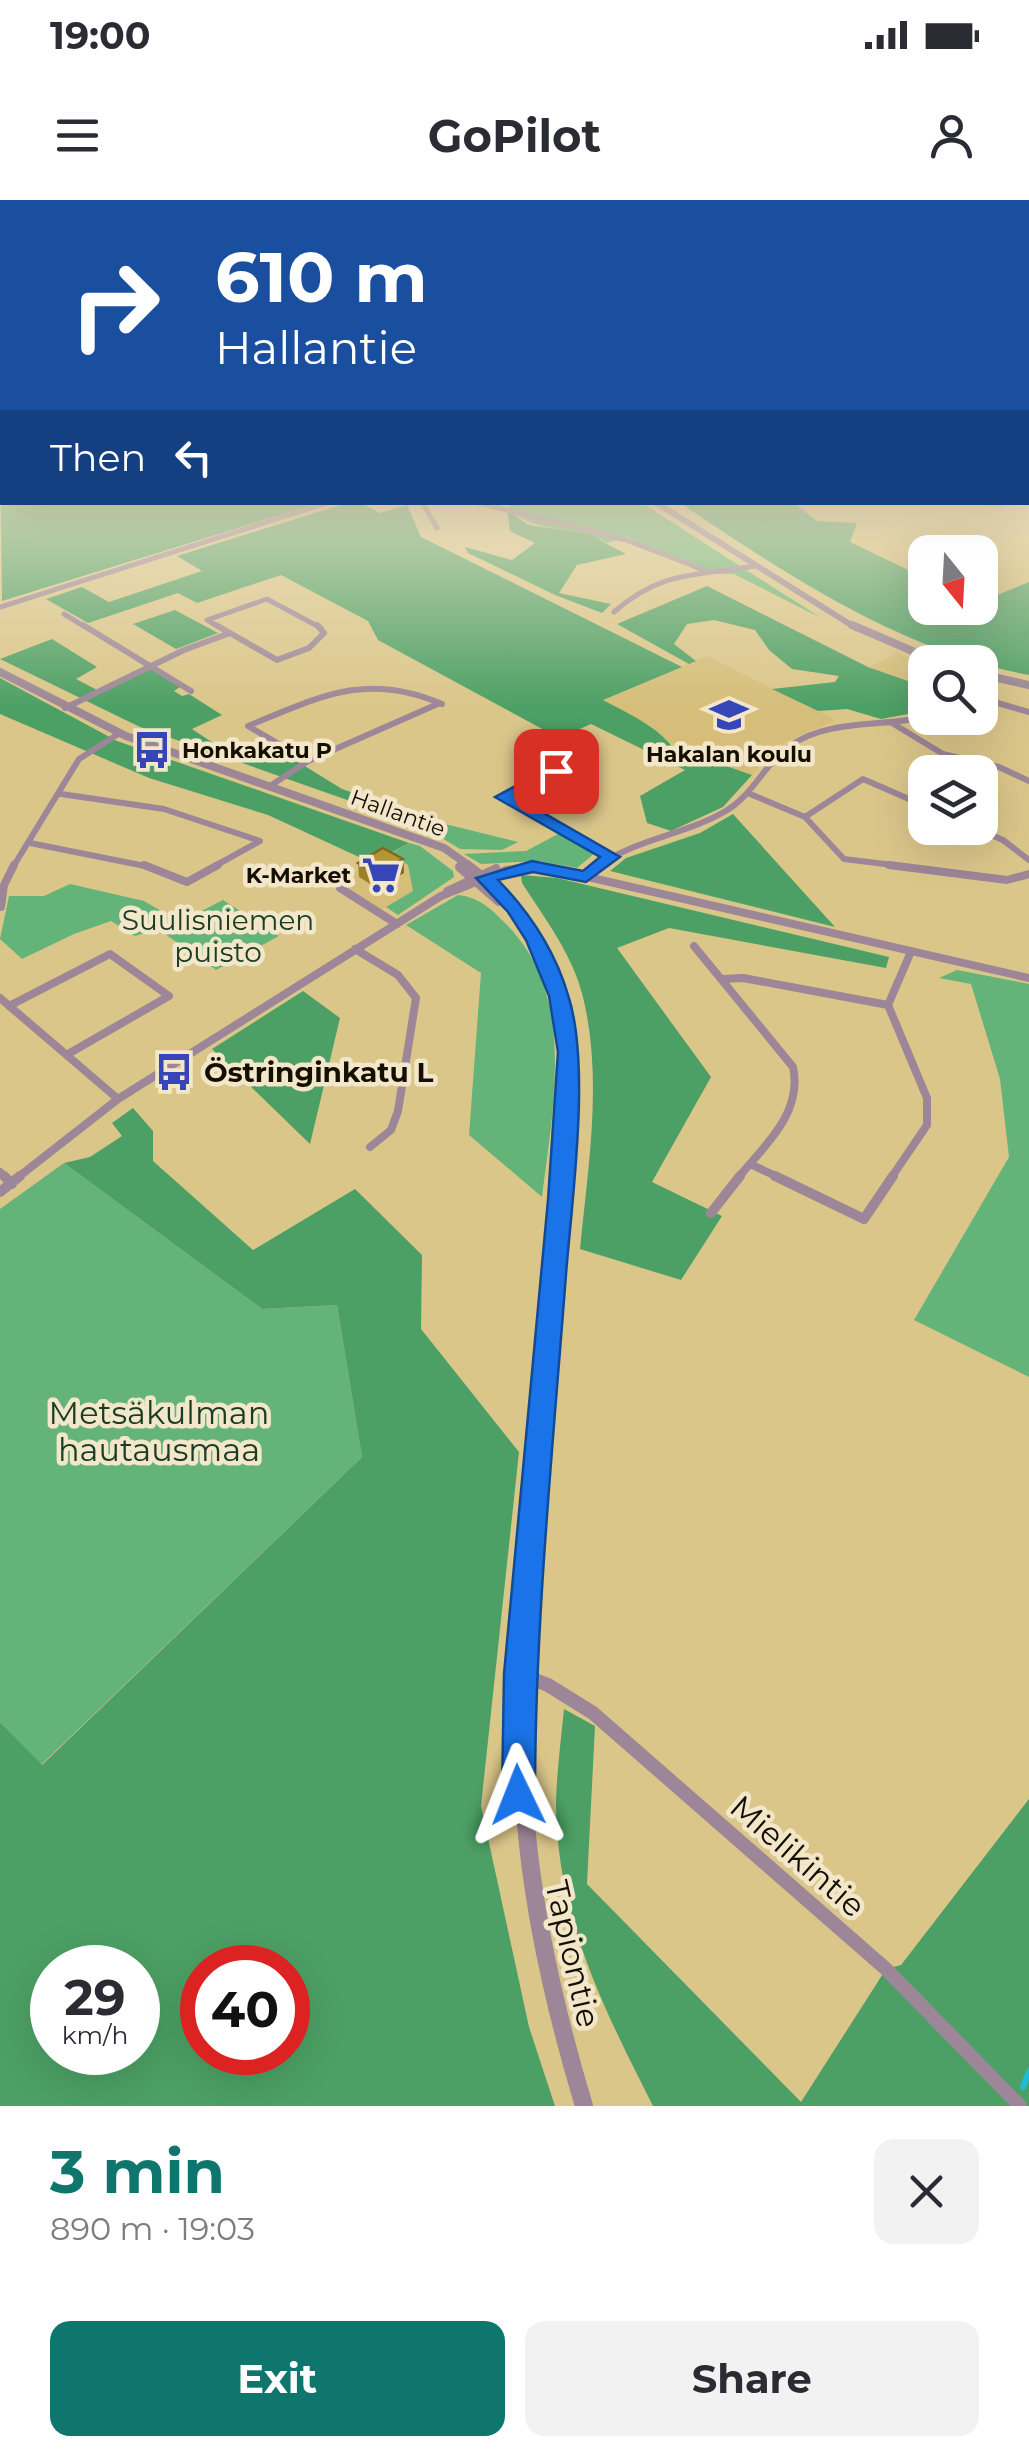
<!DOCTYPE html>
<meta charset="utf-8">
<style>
body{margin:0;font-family:Montserrat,sans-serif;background:#f2f2f3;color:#2b2b33;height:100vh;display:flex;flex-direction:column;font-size:38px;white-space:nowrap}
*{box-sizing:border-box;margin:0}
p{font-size:32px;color:#7c7c81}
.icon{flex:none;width:55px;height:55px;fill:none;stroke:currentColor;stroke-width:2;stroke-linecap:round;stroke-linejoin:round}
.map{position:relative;height:1906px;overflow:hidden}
.drawer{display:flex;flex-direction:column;background:#fff;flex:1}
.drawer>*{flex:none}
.top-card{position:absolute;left:0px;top:0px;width:1030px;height:305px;box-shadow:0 10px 40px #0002;background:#1a4fa0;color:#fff;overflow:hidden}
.needle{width:65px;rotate:162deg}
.buttons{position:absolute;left:908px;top:335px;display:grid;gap:20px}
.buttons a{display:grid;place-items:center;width:90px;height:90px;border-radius:20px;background:#fff;box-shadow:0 10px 40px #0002;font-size:50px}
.speed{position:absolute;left:30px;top:1745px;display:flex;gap:20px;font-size:50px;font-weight:700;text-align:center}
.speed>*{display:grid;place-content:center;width:130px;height:130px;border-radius:50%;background:#fff;box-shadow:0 10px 40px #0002;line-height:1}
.speed small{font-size:25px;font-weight:400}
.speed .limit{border:15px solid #d22;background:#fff;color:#111}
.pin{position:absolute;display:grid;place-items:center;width:85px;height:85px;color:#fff;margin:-42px;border-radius:20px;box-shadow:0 5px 15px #0006}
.me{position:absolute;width:110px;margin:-55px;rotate:358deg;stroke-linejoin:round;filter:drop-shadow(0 0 8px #0008)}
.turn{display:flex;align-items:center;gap:35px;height:210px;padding:0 50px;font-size:45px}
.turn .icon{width:130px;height:130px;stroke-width:2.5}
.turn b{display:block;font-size:70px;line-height:85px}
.then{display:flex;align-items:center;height:95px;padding:0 50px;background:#0003;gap:20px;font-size:38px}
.round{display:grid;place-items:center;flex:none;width:105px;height:105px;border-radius:20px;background:#f2f2f3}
.headline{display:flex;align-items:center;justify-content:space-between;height:170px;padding:0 50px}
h1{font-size:60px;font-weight:700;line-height:75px;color:#0f766e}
.primary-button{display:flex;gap:20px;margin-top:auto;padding:20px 50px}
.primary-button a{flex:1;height:115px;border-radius:20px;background:#0f766e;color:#fff;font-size:40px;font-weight:700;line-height:115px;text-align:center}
.primary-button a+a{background:#f2f2f3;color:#2b2b33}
.status{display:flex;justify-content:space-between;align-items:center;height:70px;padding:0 50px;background:#fff;direction:ltr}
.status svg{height:28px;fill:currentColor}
header{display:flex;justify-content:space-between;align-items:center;height:130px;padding:0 50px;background:#fff;font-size:45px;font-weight:700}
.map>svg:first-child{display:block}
</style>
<div class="status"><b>19:00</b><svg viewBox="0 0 49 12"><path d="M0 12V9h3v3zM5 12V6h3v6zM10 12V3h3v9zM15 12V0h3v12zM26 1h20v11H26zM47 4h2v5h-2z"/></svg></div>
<header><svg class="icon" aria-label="menu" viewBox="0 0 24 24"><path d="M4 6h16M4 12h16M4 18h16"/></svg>GoPilot<svg class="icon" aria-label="person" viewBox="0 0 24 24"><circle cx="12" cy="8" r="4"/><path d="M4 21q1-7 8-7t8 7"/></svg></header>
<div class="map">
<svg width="1029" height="1906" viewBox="0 0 1029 1906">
<rect width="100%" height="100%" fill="#dbc68a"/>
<path fill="#d6be7a" d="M1029,242V382L980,402V352H925V378L850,342L856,323L817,321L794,303L1028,302Z
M897,453L925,464V487L869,467Z
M707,456L836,520L778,545L752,575L715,562L680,559L672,544L649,525L602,500Z
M390,654L408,665L414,691L381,710L337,682Z"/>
<path fill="#64b479" d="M512,303H642L821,418L734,374L703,373L627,337L607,343C570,325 542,335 507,309Z
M445,624L518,642L502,650L460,649L424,627Z
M558,634L595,653L577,668L539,661L481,664L464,654L526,651Z
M409,643L420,646L453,671L454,677L398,715L386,707L413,691L408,665L390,654Z
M70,684L144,701L180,722L223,700L279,736L216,770L158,729L135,736L111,721L74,734L22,759L0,739L9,696H44Z
M458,695C478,697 489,707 503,721C578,793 553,906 542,997L469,935L481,773L406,725Z
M957,770L1029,784V1177L914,1120L1009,957L1000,879L971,784L939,778Z
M64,963L262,1109L337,1105L362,1257L41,1565L0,1522V1009Z"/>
<path fill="#4ca065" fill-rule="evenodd" d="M0,242L2,302L319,303L2,401Z
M347,303H361L380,313L407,305L421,337L682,467L603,500C633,516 664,529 681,559L715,562L752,575L723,607L671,631L647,623L640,596L685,570L591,524L559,538L378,440L368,421L281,375L197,403L178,393L88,423L46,399L82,387L109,402L202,371L177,356Z
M680,303H794L817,321L857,323L850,342L925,378V408H980V402L1029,382V475C903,452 787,375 680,303Z
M507,309L528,325L588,334L626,354L577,365L559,393L611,404L602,413L555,395L468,353L465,347L512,360L535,343L510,331Z
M707,386L868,467L925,487V511L881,519L847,509L818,511L772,489L835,482L839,476L792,469L769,450L755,430L714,420L687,424L674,444L696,461L689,464L617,424Z
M175,410L218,433L176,449L133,424Z
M52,439L97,467L76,479L101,492L151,469L180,487L174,491L182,496L189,494L222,515L192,529L236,558L269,544L342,589L445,624L424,627L140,527L0,459Z
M0,478L117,541L409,643L372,663L268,615L149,578L0,514Z
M733,614L835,727L610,671L626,658L700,633Z
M521,675L557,678L889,757L886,768L669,728L617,748L711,877L652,982L722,1016L681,1080L580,1049C588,967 603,879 583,797C573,755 545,719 522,683Z
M303,791L340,818L310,944L212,849Z
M133,908L153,931V961L253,1050L355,989L422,1055L421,1129L519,1252L481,1606L529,1827L555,1906H0V1522L42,1565L362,1257L337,1105L262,1109L64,963L90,957L122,936L112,923ZM52,1768H138V1852H52ZM202,1768H288V1852H202Z
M564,1509L595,1526L587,1684L801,1902L886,1769L901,1765L1029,1599V1906H653C603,1807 556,1715 556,1601C557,1570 561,1539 564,1509Z"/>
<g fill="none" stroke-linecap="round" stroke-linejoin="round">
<path stroke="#1fbbd3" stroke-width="6" d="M1023,1887L1029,1871"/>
<path stroke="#9c8698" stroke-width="5" d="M422,302L437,328
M475,302L626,340L707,371
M0,407L330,302
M614,412C662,370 696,376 755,366
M64,414L87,428
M221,428L207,420L267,399L321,428"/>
<path stroke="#9c8698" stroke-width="6" d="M83,425L191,491
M216,425L230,433
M230,433L277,460L309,448L324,433L317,425
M980,498L1029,512
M65,508L184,450L230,433
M892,523L943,554L999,567L1029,581
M308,561L248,526C319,497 366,471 442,504
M557,571L504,597L611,657
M270,586L308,561L440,503
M61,594L164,609L260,641L213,667
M750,594L805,617L844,659L909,667
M805,617L863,579L925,606
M975,628L1003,640L1029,660
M30,643L150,667
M13,667L79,559L120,533
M524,667H542
M597,667C635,639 684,635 724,612C753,596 764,564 790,546C827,519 882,527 925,517"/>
<path stroke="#9c8698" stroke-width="8" d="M144,665L187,682L218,665
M889,665L1007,680L1029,674
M586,677L600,665
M340,688L397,724
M447,691L496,668
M1,707L4,685L14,665
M694,746L793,867C803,913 765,945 738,978
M355,749L398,775L416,798L398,911L391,930L370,947
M723,779L743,778L888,805
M0,798L118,899
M9,806L110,754L169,796L68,854
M750,964L780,978
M0,972L6,978
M17,978L118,899L441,696L506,670L533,666L553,669L1029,778
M891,978L927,925V898L888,805L910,754"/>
<path stroke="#9c8698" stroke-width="10" d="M4,976L12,984
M775,976L864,1019L893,976
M0,992L20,976
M711,1013L740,976"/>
<path stroke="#9c8698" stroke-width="14" d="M522,1475L548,1485L593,1513L886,1769L1020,1906"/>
<path stroke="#9c8698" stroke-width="6" d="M655,302L856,428"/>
<path stroke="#9c8698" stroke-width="8" d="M852,425L938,462
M0,472L126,536L444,648L471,667
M980,474L1029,485"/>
<path stroke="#9c8698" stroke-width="10" d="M467,665C577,745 570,858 560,978
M460,667L499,701"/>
<path stroke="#9c8698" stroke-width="12" d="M527,1383L560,976"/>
<path stroke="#9c8698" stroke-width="18" d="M527,1380C511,1577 527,1717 584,1906"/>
</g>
<path fill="#9c812a" d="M403,659L404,673L389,681L384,678L372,685L359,677L358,663Z"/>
<path fill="#7f6922" d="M403,659L404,673L389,681L388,667Z
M383,664L384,678L372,685L371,671Z"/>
<path fill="#b59631" stroke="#7f6922" stroke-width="2.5" d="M383,648L403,659L388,667L383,664L371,671L358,663Z"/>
<linearGradient id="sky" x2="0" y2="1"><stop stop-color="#57b7e0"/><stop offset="0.48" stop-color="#efe5ca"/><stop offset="1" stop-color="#efe5ca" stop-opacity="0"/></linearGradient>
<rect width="1029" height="509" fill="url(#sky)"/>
<path fill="#1a73e8" stroke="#114b97" stroke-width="2.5" d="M551,567L565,571L516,597L620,657L586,682L533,672L498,680C530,713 555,751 568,795C591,865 572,998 566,1074C553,1247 535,1421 535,1595L530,1607L518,1612L507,1607L502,1595L504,1474L548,1000L558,852L549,796L526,740L508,712L476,678L532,661L583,671L600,657L495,597Z"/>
<defs>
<g id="school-bare" transform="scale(3)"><path d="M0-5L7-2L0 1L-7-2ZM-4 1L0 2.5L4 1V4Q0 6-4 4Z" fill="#3646b9" stroke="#f2e7ca" stroke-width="2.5" paint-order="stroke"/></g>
<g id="bus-bare" transform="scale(3)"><path d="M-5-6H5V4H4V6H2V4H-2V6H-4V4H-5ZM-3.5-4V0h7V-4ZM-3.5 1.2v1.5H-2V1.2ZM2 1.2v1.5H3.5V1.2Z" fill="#3646b9" stroke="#f2e7ca" stroke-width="2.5" paint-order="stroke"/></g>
<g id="supermarket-bare" transform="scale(3)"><path d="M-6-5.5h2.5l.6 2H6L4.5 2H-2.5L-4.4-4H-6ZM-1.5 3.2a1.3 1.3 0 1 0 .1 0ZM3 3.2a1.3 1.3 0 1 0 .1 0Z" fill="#3646b9" stroke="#f2e7ca" stroke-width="2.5" paint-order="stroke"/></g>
</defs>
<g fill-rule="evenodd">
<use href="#school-bare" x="729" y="515"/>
<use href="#bus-bare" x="152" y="550"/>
<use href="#supermarket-bare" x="381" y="675"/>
<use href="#bus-bare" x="174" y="872"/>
</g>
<g text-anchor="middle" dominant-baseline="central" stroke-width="9" stroke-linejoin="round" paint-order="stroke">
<g font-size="22" font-weight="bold" fill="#160f00" stroke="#f2e7ca" text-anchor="start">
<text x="182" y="550">Honkakatu P</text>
<text x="729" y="554" text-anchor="middle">Hakalan koulu</text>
<text x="351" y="675" text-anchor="end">K-Market</text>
</g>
<g font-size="22" fill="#160f00" stroke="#f2e7ca">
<text transform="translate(398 613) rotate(20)">Hallantie</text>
</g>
<g font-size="28" fill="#193c23" stroke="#f2e7ca">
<text x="218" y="720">Suulisniemen<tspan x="218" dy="32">puisto</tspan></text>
</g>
<g font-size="28" font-weight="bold" fill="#160f00" stroke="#f2e7ca" text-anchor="start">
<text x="204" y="872">Östringinkatu L</text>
</g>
<g font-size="32" fill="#193c23" stroke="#f2e7ca">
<text x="159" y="1212">Metsäkulman<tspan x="159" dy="37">hautausmaa</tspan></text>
</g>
<g font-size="32" fill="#160f00" stroke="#f2e7ca">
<text transform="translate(798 1656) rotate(41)">Mielikintie</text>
<text transform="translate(573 1754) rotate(77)">Tapiontie</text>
</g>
</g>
</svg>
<div class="buttons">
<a><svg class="needle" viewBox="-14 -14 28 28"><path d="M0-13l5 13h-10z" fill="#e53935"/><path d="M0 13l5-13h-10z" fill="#7c7c81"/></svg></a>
<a><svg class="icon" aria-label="search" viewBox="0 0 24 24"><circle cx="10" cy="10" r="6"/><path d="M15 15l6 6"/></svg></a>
<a><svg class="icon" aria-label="layers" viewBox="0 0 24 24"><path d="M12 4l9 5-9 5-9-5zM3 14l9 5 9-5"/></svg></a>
</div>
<div class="speed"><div>29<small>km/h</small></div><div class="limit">40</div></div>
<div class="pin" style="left:556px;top:571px;background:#d93025"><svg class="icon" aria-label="arrive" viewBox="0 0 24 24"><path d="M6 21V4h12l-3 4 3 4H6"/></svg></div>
<svg class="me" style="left:518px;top:1595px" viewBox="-20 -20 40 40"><path d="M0-17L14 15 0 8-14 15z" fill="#1a73e8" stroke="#fff" stroke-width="4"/></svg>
<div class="top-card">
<div class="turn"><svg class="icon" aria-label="right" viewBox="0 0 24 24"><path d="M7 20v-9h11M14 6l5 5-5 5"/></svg><div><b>610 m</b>Hallantie</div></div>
<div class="then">Then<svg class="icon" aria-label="left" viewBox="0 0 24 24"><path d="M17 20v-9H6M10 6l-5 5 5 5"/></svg></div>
</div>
</div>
<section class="drawer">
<div class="headline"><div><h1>3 min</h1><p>890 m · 19:03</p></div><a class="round"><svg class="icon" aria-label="close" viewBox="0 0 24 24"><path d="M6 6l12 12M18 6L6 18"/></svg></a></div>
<div class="primary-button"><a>Exit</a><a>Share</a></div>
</section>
